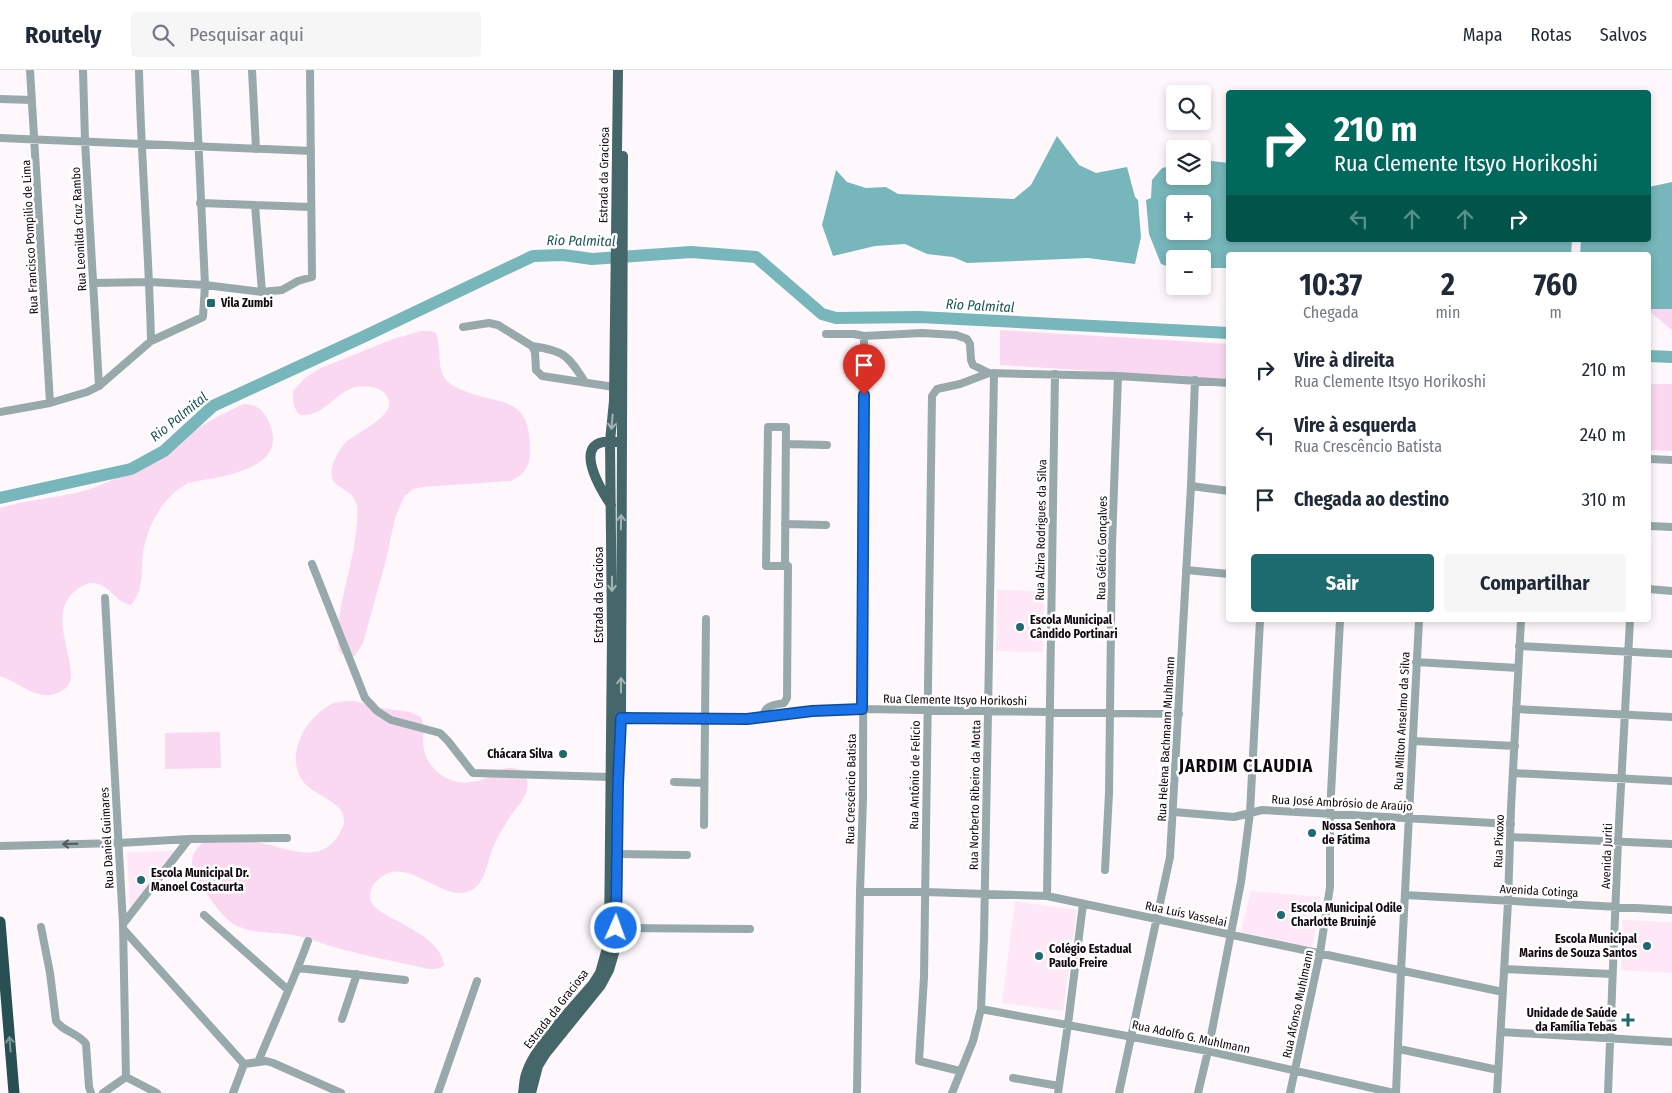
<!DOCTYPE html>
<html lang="pt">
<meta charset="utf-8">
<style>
body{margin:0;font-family:"Fira Sans Condensed",sans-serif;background:#f6f6f7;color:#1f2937;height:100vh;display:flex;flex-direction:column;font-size:19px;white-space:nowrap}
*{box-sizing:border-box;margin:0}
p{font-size:16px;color:#747a83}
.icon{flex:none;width:28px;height:28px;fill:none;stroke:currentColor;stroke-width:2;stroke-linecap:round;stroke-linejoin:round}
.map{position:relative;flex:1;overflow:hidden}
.sheet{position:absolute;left:1226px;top:182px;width:425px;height:370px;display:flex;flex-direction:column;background:#fff;border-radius:5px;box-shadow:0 2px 8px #0003}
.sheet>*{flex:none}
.guide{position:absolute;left:1226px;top:20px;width:425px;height:152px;border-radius:5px;box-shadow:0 2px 8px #0003;background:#00695c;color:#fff;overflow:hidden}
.buttons{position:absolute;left:1166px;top:15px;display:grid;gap:10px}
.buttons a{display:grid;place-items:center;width:45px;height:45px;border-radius:5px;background:#fff;box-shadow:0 2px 8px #0003;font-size:25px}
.pin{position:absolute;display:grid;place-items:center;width:42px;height:42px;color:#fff;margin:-51px -21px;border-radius:50% 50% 50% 0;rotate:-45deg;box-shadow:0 0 5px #0007}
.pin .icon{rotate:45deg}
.me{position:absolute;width:55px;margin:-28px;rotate:2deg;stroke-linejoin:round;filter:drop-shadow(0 0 4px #0008)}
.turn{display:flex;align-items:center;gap:18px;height:105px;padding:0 25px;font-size:22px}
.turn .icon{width:65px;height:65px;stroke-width:2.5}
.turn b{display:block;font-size:35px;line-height:42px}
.lanes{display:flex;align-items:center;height:48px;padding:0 25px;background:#0003;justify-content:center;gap:25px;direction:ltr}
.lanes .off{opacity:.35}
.eta{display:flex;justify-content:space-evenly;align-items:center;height:85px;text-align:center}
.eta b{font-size:30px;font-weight:700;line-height:35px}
.button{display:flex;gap:10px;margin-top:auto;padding:10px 25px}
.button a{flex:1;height:58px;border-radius:5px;background:#1d6a6f;color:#fff;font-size:20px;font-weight:700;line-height:58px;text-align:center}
.button a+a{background:#f6f6f7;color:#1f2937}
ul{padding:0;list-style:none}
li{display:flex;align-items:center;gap:15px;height:65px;padding:0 25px}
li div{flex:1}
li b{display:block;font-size:19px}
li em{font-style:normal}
header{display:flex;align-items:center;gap:30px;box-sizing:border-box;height:70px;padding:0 25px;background:#fff;border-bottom:1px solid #e0e1e3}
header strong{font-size:24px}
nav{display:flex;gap:28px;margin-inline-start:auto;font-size:18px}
.search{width:350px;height:45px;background:#f6f6f7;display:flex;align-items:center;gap:12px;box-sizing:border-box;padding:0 18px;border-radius:5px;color:#747a83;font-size:19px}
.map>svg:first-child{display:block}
</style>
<header>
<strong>Routely</strong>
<div class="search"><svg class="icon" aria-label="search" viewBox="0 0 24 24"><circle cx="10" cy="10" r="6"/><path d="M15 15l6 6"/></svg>Pesquisar aqui</div>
<nav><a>Mapa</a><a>Rotas</a><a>Salvos</a></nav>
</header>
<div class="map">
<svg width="1672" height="1023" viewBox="0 0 1672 1023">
<rect width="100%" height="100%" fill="#fef8fc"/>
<path fill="#fee7f7" d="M997,520L1044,521L1043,582L996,581Z
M174,781L175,783L133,838L130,837L127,783L129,782Z
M1251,821L1320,827L1312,877L1241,862Z
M1015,831L1077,840L1063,941L1002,933Z
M1623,850L1672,852V903L1621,900Z"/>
<path fill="#fbd8f1" d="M1672,227V260L1649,241V228Z
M1000,260L1229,274V310L1000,295Z
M421,261H431L436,263C442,278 436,300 447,311C452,316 460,319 467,322C503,335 529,327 530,377C531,395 526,403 511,411L423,417L413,419L404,427L395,448L386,490L363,573L355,586L347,588L339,581C333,547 353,498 356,461C357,453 358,443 357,435C352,414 321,421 335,389C337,384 341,378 345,373C355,363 400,345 387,326C384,321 378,318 372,317C347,313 340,327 322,339C315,344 308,345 300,345C293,339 293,329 293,321L306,307L321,298L393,269Z
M1649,314H1672V381L1649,380Z
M244,334C255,334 263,339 268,350C293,401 219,406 188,413C163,426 147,456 143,483C141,500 144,521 131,535C117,534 109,513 92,513C86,513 80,517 75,521C50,542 70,578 71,604C72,617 60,624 49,625C30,626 17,611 0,606V438C33,428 69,428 101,415C152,394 193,355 244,334Z
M354,631L382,638L410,642L421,647C427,662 418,674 429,692C444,715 468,717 491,706C497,702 505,697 512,698C516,698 520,700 523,701C526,707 529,712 527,719C525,729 517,737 511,745C505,755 499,764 494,775C487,790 486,817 467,822C439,830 405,783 378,810C372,815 371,818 370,826C367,848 440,858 444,895C438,901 428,899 420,897C394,891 367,886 341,879C325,875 310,868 293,865C275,862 255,864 237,856C224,851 191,806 192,792C192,783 198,778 203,772C218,772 235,769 250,771C287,776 325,802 344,754C344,750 343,745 342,742C333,727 309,724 301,708C286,683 306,649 328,636C336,631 345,631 354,631Z
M220,662L221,698L165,699V663Z"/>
<path fill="#77b6ba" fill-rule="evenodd" d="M1057,66L1079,95L1096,103L1127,97L1135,127L1138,130L1141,167L1135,194L1088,188L967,193L953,187L927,184L905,174L875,176L833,186L822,155L836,100L847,112L866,118L886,117L898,124L1014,129L1031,115Z
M1203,90L1229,93V170H1572L1571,185H1229V198H1203L1202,189H1175V199L1161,194L1149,164L1146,130L1151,128L1152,110L1162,98L1175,95V106H1202ZM1175,134H1202V161H1175Z
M1672,112V239H1649V185H1580L1581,170H1649V117Z"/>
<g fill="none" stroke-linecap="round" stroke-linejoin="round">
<path stroke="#77b6ba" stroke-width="12" d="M1649,286L1672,287
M0,428L131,399L164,381L213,336L365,266L533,186L563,185L592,189L691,182L756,187L822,244L836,248L919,247L1229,263"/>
<path stroke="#97a9ab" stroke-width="8" d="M30,0L50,333
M83,0L85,71L99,316
M139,0C141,90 149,180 151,271
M252,0L256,79
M0,29L32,30
M0,68L311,81
M200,133L311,137
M255,135L262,222
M93,213L150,212L205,215L262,222L282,220L298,211L312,207L310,0
M463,257L489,253L498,255L532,276L535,282L536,300L542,306L614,317
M826,264H854L864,266L922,263L956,265L967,269L970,274L971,290L973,295L989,303
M532,276C564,281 567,284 585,312
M0,342L50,333L87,322L99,316L151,271L203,247L205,215L195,0
M786,374L827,375
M1649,389L1672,390
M1191,416L1229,421
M785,454L826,455
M1649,456L1672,457
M312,494L365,628L377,641L391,650L440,663L448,671L473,703L610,707
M1186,500L1229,504
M1649,519L1672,521
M105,528L123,854L126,1007
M1519,576L1672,584
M1416,592L1518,598
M1516,639L1672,647
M763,647C765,635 773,635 784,633L787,628L788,496H766L768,357H786L785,496
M616,648L747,649L812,641L863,639L1179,644
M1413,671L1515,676
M1513,703L1672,711
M674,712L704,713
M1174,742L1234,747L1262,740L1511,754
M704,755L706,549
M1510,767L1672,774
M0,776L119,773L189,769L287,768
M617,784L687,785
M1105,800L1109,723L1112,474L1118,306
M860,822H925L1047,826L1503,922
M1405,825L1672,840
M1047,826L1055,304
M204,845L287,919
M123,854L189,769
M41,857L50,903L56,951C63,962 79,963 86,974L89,1017L91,1023
M616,858L750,859
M124,860L244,994
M298,898L405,910
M1504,899L1612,904
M981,939L1208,981L1394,1023
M342,949L357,904
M1501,962L1672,972
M1399,979L1498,1000
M258,992C275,951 293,912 308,871
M244,994L266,991L273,993L341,1023
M960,1001L919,991L924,907L932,326L937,319L960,314L989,303L1118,306L1229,313
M126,1007L157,1023
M1013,1008L1059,1016
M103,1023L126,1007
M233,1023L244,994
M438,1023L477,911
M857,1023L860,822L863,728L864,266
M952,1023L973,971L981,939L984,868L994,303
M1058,1023L1068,954L1083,834
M1119,1023L1170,787L1191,416L1195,310
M1198,1023L1208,981L1241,812L1250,743L1260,550
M1290,1023L1320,883L1330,817V743L1340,550
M1396,1023L1401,901L1419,550
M1497,1023L1508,832L1511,738L1521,550
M1608,1023L1618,771L1630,550"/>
<path stroke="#46676a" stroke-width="10" d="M611,435C599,417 569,366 616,372
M523,1023C524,1018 524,1012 525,1008C531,979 573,938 593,914L600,903L609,871L612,566L610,371L614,331L618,0
M531,1023L538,996L546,983L601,915L609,900L614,883L617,833L618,714L621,648L623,86"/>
<path stroke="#285053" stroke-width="11" d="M0,852L14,1023"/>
</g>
<defs><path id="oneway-shaft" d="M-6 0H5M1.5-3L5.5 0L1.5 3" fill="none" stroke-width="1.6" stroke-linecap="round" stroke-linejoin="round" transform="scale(1.25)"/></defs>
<g stroke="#a2b3b4">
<use href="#oneway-shaft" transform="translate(612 352) rotate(95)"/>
<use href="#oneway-shaft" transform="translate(621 452) rotate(-89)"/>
<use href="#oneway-shaft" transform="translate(612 514) rotate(90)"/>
<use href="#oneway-shaft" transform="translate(621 615) rotate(-90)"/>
</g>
<use stroke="#54585e" href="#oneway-shaft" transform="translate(70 774) rotate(179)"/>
<use stroke="#7e9698" href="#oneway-shaft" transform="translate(10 974) rotate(-95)"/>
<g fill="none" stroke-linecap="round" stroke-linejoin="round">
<g stroke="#114b97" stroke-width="12">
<path id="route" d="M616,858L618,714L621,648L747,649L812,641L862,639L864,325"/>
</g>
<use href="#route" stroke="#1a73e8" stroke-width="9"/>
</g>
<g fill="#1d6a6f" stroke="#fff" stroke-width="2">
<rect x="206" y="228" width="10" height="10" rx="2.5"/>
<circle cx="1020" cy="557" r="5"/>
<circle cx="563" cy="684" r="5"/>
<circle cx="1312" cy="763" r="5"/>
<circle cx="141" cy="810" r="5"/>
<circle cx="1281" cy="845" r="5"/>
<circle cx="1647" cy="876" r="5"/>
<circle cx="1039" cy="886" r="5"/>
<path d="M1625.5 942.5h5v5h5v5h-5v5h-5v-5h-5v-5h5z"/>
</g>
<g text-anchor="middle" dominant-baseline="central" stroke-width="5" stroke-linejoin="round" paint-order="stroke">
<g font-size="12" fill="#120810" stroke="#fff">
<text transform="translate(604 105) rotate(-89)">Estrada da Graciosa</text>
<text transform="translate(79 159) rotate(-93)">Rua Leonilda Cruz Rambo</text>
<text transform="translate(30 167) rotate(-93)">Rua Francisco Pompilio de Lima</text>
<text transform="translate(1041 460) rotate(-89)">Rua Alzira Rodrigues da Silva</text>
<text transform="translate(1102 478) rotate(-89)">Rua Gélcio Gonçalves</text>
<text transform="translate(599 525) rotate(-90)">Estrada da Graciosa</text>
<text transform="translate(955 630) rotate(1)">Rua Clemente Itsyo Horikoshi</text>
<text transform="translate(1402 651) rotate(-87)">Rua Milton Anselmo da Silva</text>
<text transform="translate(1166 669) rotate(-87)">Rua Helena Bachmann Muhlmann</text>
<text transform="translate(915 705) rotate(-89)">Rua Antônio de Felício</text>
<text transform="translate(851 719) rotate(-89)">Rua Crescêncio Batista</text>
<text transform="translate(975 725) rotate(-89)">Rua Norberto Ribeiro da Motta</text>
<text transform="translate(1342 733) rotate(3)">Rua José Ambrósio de Araújo</text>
<text transform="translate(107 768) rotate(-93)">Rua Daniel Guimares</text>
<text transform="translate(1499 771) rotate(-88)">Rua Pixoxo</text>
<text transform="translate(1607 786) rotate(-88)">Avenida Juriti</text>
<text transform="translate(1539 821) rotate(3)">Avenida Cotinga</text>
<text transform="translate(1186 844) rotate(12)">Rua Luís Vasselai</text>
<text transform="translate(1298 934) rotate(-78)">Rua Afonso Muhlmann</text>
<text transform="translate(556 939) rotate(-52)">Estrada da Graciosa</text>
<text transform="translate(1191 967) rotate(12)">Rua Adolfo G. Muhlmann</text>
</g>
<g font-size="12" font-weight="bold" fill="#120810" stroke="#fff" text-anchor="start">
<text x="221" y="233">Vila Zumbi</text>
<text x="1030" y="550">Escola Municipal<tspan x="1030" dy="14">Cândido Portinari</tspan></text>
<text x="553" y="684" text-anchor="end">Chácara Silva</text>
<text x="1322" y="756">Nossa Senhora<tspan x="1322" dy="14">de Fátima</tspan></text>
<text x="151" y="803">Escola Municipal Dr.<tspan x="151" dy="14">Manoel Costacurta</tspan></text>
<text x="1291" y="838">Escola Municipal Odile<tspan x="1291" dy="14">Charlotte Bruinjé</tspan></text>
<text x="1637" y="869" text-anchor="end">Escola Municipal<tspan x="1637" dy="14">Marins de Souza Santos</tspan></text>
<text x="1049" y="879">Colégio Estadual<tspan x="1049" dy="14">Paulo Freire</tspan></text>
<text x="1617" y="943" text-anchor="end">Unidade de Saúde<tspan x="1617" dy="14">da Família Tebas</tspan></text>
</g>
<g font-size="14" font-style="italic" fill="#1d5458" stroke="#fff">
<text transform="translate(581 171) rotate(1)">Rio Palmital</text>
<text transform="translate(980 236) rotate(3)">Rio Palmital</text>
<text transform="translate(179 347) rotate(-39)">Rio Palmital</text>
</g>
<g font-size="18" font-weight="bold" letter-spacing="1" fill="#120810" stroke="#fff">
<text x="1246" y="696">JARDIM CLAUDIA</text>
</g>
</g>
</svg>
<div class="buttons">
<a><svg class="icon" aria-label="search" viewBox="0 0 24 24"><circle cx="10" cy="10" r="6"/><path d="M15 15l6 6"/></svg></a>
<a><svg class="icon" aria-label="layers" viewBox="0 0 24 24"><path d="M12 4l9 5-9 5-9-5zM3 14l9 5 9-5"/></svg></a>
<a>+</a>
<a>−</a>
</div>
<div class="pin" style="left:864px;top:325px;background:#d93025"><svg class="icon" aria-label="arrive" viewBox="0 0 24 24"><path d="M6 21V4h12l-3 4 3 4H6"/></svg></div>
<svg class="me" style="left:616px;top:858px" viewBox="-20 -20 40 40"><circle r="17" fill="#1a73e8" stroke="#fff" stroke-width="3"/><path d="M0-11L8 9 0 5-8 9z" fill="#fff"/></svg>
<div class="guide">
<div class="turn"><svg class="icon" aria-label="right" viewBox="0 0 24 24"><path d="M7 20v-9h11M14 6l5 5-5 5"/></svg><div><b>210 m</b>Rua Clemente Itsyo Horikoshi</div></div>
<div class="lanes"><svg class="icon off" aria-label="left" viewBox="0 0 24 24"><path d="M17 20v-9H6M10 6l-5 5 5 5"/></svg><svg class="icon off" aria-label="ahead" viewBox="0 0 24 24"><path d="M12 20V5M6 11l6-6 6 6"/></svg><svg class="icon off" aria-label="ahead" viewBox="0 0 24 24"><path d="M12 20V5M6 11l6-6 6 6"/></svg><svg class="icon" aria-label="right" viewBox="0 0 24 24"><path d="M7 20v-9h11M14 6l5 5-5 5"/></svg></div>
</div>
<section class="sheet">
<div class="eta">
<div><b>10:37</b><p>Chegada</p></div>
<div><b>2</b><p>min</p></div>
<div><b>760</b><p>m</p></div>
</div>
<ul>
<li><svg class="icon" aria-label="right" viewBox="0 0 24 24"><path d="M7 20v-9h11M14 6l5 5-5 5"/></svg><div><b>Vire à direita</b><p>Rua Clemente Itsyo Horikoshi</p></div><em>210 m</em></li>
<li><svg class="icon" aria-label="left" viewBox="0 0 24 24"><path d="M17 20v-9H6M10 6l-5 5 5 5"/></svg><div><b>Vire à esquerda</b><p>Rua Crescêncio Batista</p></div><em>240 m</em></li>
<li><svg class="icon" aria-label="arrive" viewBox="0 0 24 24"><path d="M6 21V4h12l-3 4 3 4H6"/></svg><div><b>Chegada ao destino</b></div><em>310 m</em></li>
</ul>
<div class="button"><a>Sair</a><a>Compartilhar</a></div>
</section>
</div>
